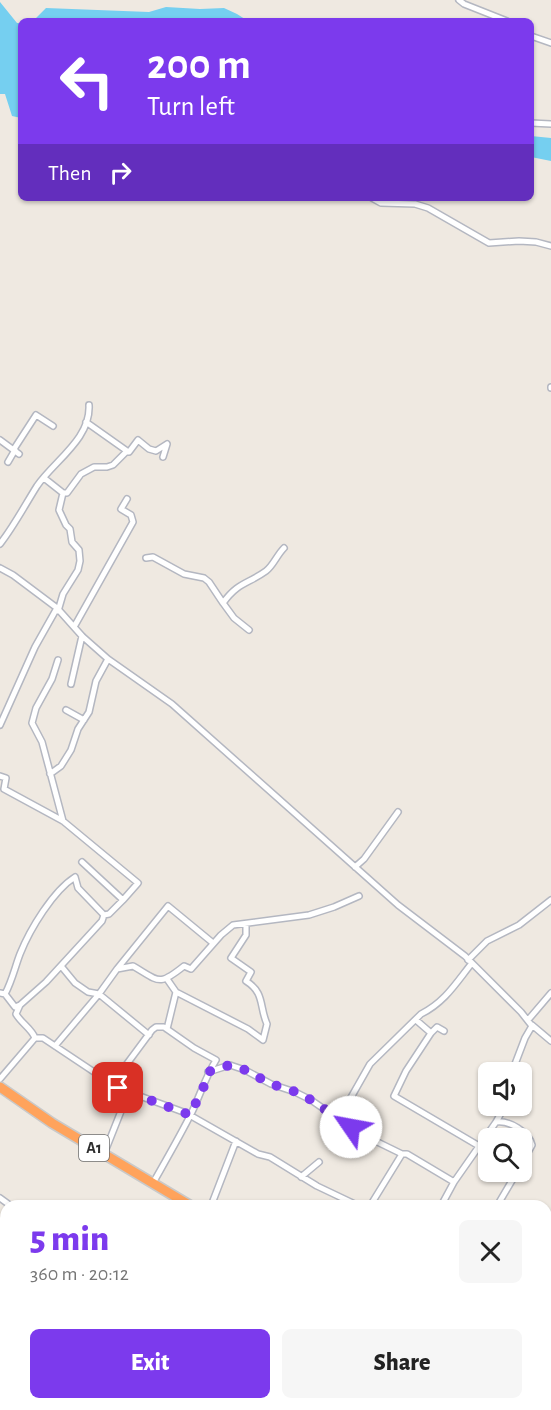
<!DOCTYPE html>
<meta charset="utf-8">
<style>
body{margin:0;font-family:"Alegreya Sans",sans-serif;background:#f6f6f6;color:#222;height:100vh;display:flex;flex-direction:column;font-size:22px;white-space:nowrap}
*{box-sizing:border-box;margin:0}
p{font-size:20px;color:#767676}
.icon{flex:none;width:33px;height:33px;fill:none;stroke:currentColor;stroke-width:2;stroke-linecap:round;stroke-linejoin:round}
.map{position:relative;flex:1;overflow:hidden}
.side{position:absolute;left:0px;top:1200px;width:552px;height:210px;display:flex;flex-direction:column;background:#fff;border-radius:18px 18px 0 0;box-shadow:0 2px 4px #0004}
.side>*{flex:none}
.banner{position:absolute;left:18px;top:18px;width:516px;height:183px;border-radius:9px;box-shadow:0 2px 4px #0004;background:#7c3aed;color:#fff;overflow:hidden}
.fabs{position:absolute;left:478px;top:1062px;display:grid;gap:12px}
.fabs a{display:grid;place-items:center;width:54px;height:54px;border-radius:9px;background:#fff;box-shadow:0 2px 4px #0004;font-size:30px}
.pin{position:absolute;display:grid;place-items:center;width:51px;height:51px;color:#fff;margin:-26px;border-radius:12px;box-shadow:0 3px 9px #0006}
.me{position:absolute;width:66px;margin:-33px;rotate:303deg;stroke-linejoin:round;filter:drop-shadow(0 0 4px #0008)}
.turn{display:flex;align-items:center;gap:21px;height:126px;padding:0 30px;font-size:27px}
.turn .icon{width:78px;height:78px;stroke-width:2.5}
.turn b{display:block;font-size:42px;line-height:51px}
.then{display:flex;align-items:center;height:57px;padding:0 30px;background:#0003;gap:12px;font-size:22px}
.round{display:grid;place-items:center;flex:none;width:63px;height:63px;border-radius:9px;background:#f6f6f6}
.head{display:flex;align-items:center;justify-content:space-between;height:102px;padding:0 30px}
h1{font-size:36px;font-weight:800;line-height:45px;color:#7c3aed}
.cta{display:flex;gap:12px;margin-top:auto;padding:12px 30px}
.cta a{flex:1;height:69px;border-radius:9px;background:#7c3aed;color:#fff;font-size:24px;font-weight:800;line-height:69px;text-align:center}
.cta a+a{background:#f6f6f6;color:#222}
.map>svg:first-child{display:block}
</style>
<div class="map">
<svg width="551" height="1410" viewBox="0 0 551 1410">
<rect width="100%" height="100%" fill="#efe9e1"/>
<path fill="#75cff0" d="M0,2L17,23H21V118L12,116L5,94H0Z
M166,7L200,9L224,8L237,14L248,21H33L46,8L149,12Z
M531,136L551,138V161L531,157Z"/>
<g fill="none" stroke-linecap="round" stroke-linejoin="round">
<g stroke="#b4b7c1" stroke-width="8">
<path id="street" d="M459,0L464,4L507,21
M531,36L551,43
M531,123L551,124
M372,198L381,203L415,204L428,208L489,243L519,241L536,242L551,246
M551,388V387
M0,440L19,454
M14,449L36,415L53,426
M126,452H129L138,440L149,449L156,451L167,444L163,457
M8,462L15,450
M44,478L63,493
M0,544C14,526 25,505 37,486C54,461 91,439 89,405
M146,558L153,557L184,574L204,578L209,582L223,603
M0,568L13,575L57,608L82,636L108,659L172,704L398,905L465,956L521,1012L532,1026L525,1038L512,1072
M58,611L63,594L78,570L80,561L79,550L72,542L70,529L66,525L59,510L63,493H67L81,474L94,467H107L113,465L127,451L86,422
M74,627L133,522L131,515L121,509L127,499
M249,630L234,618L223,603C238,582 248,584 266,571C273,566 277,555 284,548
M58,660L52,679L36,708L32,723L42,742L63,821
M71,684L82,636
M66,710L84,720
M0,725L35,647L57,608
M50,774L61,766L71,750L78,729L89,712L96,681L108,659
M0,776L6,778L4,789L63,821L138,883L123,900
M82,862L123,900L109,914L104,915
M355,867L364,859L398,812
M468,960L487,941L519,925L551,900
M61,966L75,983L88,992L99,994L149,1035
M117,969L168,906L213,943
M176,992L248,1029L263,1040L267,1024C259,1006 265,993 246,981L251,972L231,958L246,935V924
M0,993L5,994C12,981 15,967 20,954C30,929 53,891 75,877L78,888L104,915L102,921L46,982L20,1005L16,1014C21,1023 32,1029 35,1038
M5,994L15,1007L20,1005
M416,1020L431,1033
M528,1020L551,993
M532,1025L551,1041
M167,1029L176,992L167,979
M444,1031L437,1027L431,1033L406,1071L394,1096L479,1146
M55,1046L99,994L117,969L133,966C159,981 158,987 184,966L191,969L221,935L233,925L309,915L334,907L359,896
M208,1072L230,1065L245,1070L271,1084L295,1092L311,1100L357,1132L402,1154
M0,1079L35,1038H43L118,1088L186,1113L258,1154L270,1157L317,1186L359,1206
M112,1084L152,1030L156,1027H164L194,1048L216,1060C206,1076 200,1095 192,1112C180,1136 166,1160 153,1183
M366,1107L357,1106L349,1101L370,1064L421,1014C445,1002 456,983 472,963
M340,1120L349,1101
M496,1122L505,1106
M104,1154L129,1091
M301,1177L319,1162
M0,1198L11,1206
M211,1206L236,1141
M370,1206L402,1154H407L454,1182
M441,1206L454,1182L496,1122C509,1120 529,1132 532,1145L522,1163
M497,1206L517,1172
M0,1277L6,1280
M546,1301L551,1288
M546,1310L551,1314
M0,1352L6,1356
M546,1354L551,1361
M0,1376L6,1367
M546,1388L551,1385
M141,1404L145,1406L144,1410
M159,1404L160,1410
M60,1410L65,1404
M204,1410L213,1404
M229,1410L231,1404
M264,1410L269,1404
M280,1410V1404
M330,1410L332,1404
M421,1410L423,1404"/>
</g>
<g stroke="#c9c9c9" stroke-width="12">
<path id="highway" d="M0,1087L52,1123L191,1206
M521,1404L532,1410"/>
</g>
<use href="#street" stroke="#fff" stroke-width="5"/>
<use href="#highway" stroke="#ffa35c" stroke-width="9"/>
</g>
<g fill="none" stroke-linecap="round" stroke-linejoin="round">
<path stroke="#7c3aed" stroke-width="10" stroke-dasharray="0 18" d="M118,1088L190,1115L206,1082L208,1072L230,1065L245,1070L271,1084L296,1092L311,1100L351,1127"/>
</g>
<g text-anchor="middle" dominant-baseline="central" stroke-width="4.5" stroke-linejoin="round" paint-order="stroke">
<rect fill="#fff" stroke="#6d6d6d" stroke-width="1.5" x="79" y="1135" width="30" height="26" rx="4.5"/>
<g font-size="16" font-weight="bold" fill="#2e2e2e">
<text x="94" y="1148">A1</text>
</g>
</g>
</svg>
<div class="fabs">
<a><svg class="icon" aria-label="sound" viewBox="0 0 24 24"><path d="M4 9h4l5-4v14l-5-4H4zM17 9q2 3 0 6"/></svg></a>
<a><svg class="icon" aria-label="search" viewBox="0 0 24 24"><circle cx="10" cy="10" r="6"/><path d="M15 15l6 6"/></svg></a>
</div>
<div class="pin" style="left:118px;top:1088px;background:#d93025"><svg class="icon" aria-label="arrive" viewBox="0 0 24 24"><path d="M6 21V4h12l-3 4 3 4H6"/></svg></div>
<svg class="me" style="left:351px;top:1127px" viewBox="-20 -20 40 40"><circle r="19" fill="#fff"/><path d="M0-13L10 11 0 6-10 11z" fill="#7c3aed"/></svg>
<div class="banner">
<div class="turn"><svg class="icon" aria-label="left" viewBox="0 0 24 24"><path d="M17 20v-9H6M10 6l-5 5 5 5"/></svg><div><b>200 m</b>Turn left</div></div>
<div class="then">Then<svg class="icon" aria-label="right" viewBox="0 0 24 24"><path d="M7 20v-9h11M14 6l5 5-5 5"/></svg></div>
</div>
<section class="side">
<div class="head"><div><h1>5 min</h1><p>360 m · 20:12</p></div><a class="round"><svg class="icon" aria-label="close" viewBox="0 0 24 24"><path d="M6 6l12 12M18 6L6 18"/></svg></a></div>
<div class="cta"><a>Exit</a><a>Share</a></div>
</section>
</div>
